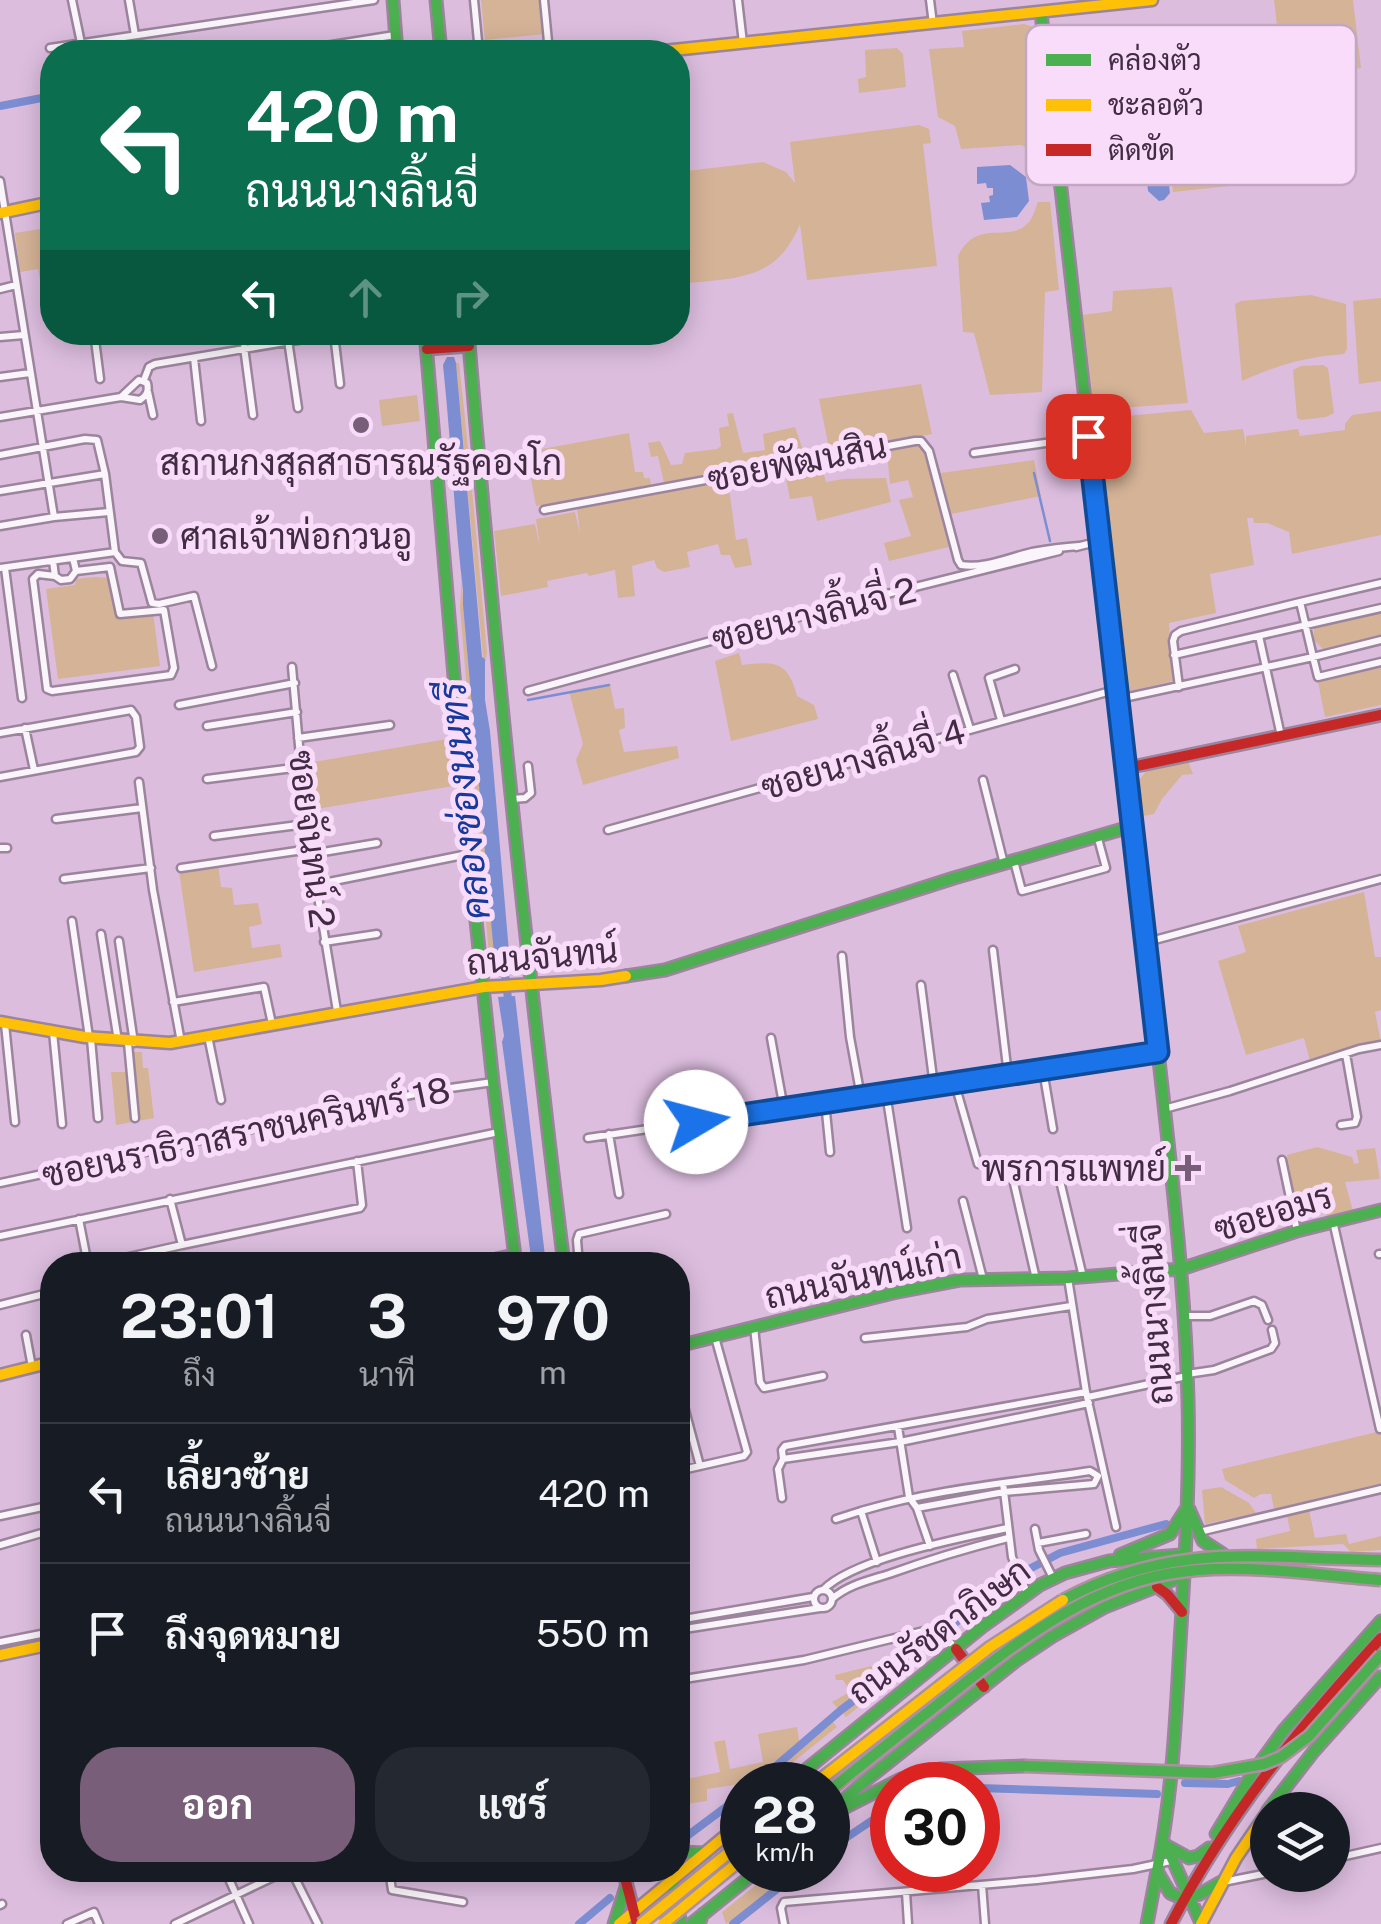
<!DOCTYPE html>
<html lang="th">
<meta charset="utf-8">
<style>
body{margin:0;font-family:"Public Sans",Sarabun,sans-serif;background:#242831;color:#f1f3f6;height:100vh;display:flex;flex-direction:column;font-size:38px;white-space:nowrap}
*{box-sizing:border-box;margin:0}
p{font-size:32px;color:#9ea1a6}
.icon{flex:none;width:55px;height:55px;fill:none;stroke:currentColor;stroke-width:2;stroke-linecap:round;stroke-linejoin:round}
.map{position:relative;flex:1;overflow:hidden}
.panel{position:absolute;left:40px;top:1252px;width:650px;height:630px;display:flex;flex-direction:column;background:#171b24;border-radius:40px;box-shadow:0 5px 25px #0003}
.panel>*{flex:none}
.hud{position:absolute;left:40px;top:40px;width:650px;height:305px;border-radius:40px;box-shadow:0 5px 25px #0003;background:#0b6e4f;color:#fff;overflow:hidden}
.tools{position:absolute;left:1250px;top:1792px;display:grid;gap:20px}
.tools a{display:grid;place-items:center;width:100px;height:100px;border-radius:50%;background:#171b24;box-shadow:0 5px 25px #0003;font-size:50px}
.speed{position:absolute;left:720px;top:1762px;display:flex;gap:20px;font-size:50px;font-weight:700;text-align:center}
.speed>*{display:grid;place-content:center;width:130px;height:130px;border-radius:50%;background:#171b24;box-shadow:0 5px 25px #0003;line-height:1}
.speed small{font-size:25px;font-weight:400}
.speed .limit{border:15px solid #d22;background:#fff;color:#111}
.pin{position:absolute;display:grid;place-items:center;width:85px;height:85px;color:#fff;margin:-42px;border-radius:20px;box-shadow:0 5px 15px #0006}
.me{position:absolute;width:110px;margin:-55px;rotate:82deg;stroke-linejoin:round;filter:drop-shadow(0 0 8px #0008)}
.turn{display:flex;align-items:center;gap:35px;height:210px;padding:0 40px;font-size:45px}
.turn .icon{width:130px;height:130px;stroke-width:2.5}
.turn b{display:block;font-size:70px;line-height:85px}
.lanes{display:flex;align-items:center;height:95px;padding:0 40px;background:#0003;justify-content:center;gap:50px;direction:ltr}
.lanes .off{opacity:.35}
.eta{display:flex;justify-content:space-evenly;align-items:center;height:170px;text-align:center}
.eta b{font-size:60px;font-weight:700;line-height:70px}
.button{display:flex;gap:20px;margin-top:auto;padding:20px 40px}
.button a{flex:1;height:115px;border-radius:40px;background:#785e79;color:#fff;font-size:40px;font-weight:700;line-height:115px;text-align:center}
.button a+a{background:#242831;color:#f1f3f6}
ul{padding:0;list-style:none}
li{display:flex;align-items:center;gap:30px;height:140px;padding:0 40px;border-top:2px solid #363941}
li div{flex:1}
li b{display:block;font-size:38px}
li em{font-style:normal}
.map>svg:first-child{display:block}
</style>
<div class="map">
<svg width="1381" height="1924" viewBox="0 0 1381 1924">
<rect width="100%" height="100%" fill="#dcbdde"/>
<path fill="#d5b397" d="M481,0H541L545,34L485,40Z
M1274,0H1353L1361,68L1283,76Z
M1024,24L1033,27L1042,113L1040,147L1033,151L1021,145L961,149L955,126L938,117L929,49L964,47L962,31Z
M897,48L903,54L906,87L859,93L858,79L866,77L865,50Z
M1286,89L1296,179L1173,192L1163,102Z
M919,125L929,129L931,143L923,144L937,266L807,280L800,224C776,283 733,278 678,284V172L763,162L786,172L795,183L790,142Z
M1038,202H1050L1059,290L1045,292L1042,392L990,395L974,333L963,332L958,256C976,218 1009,243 1027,224C1033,219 1035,209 1038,202Z
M52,227V281L41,285L38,269L20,272L15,233Z
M1172,287L1188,403L1094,410L1083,315L1112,311L1113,291Z
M1311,295L1346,304L1347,349L1344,354C1307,357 1276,365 1242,381L1235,304L1241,301Z
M1381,298V381L1359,384L1353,301Z
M456,363H459C470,459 478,556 487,653L484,668Z
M1323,365L1328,368L1334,413L1326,417L1301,420L1297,418L1293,370L1301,366Z
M921,384L932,434L830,453L819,399Z
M417,395L420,421L382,426L379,400Z
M1191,410L1204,433L1243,429L1246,446V436L1298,429L1300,436L1345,430V424L1352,415L1381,411V535L1292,554L1289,532L1267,523H1254L1253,518H1247L1254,565L1210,574L1216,613L1169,623L1173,681L1125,692L1094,419Z
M733,413L743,453L765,450L763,434L795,427L805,456L803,460L724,470L664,483L658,456L651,457L648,443L660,441L671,465L682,464L685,453L717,449L721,446L719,428L729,426L727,414Z
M629,433L635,472H643L644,478H650L651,486L536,506L526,452Z
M917,444L924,450L949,547L889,561L884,543L911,536L899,500L913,497L908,480L890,484L888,463L891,449Z
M1034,460L1041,496L951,514L941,473Z
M821,463L826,482L843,479L886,478L891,502L817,521L812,496L790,499L784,469Z
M728,480L736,540L747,538L752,565L735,568L730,555H721L718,544L687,552L690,567L664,572L657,568L654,560L632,566L635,596L618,598L615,570L589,576L587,573L547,581L548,587L501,596L494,531L535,524L540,548L536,519L575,512L580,534L577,507Z
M462,576L463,605L496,972L490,968L460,607Z
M94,577L110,578L117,613L153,612L160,666L58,679L46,589L75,585L76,579Z
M1381,610V637L1325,651L1314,640V630L1317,625Z
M739,653L742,665C775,661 788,661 797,696L814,705L818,719L731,741L715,661Z
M1381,668V705L1325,717L1318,682Z
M610,684L615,709L624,708L625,728L619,730L624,752L677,746L679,758L583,785L576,760L583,744L569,691Z
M447,739L453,786L311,810L308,763Z
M1188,761L1193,774L1182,775L1162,799L1154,814L1143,816L1139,780L1148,769Z
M218,864L221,887L232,888L234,905L258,903L262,924L249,927L252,948L280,944L282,957L194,972L179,871Z
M1364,892L1375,957H1381V1010L1375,1012L1381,1042L1310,1061L1304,1038L1246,1055L1218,961L1246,952L1238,926Z
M132,1052H142L143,1068H148L154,1118L116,1125L111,1072H132Z
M1317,1147L1352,1157L1354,1164L1359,1163L1356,1150L1375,1148L1380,1179L1345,1182L1353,1211L1327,1217L1320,1191L1294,1198L1287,1155Z
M1381,1431V1487L1372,1486L1274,1509L1271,1494H1261L1254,1498L1225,1480L1222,1469Z
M1221,1487L1249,1503L1256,1513L1205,1524L1202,1490Z
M1309,1510L1315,1538L1346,1534L1349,1544L1381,1536V1550L1351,1552L1343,1544L1257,1549L1256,1539L1290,1531L1287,1515Z
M939,1634L944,1638L846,1717L832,1702L848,1693L849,1689L843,1680H836L835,1675L871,1666L880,1677Z
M831,1720L837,1727L764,1785H747L748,1783L707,1789V1801L686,1804L682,1780L720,1772L714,1742L725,1740L730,1769L763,1762L758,1734L797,1727L800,1745Z
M775,1870H799L726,1924L722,1912Z"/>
<path fill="#7d8dd2" d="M1162,130L1170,193L1164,200L1159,201L1148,191L1142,137L1145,133Z
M1010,165L1026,177L1029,201L1017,217L984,220L981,203L990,202L989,196L993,195V188H987L986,183L977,184V167Z
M447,357H454L456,363L482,657L485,659V700L490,731L511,975L496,977L463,605V590C454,515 451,440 443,365Z
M515,996L546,1265H532L502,1042L504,1036L498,997Z"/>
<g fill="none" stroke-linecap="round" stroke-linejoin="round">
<path stroke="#7d8dd2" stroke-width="2.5" d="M1034,473L1050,541
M528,700L609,685"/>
<path stroke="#7d8dd2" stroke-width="8" d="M0,106L52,96
M504,966L509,1007
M1185,1783L1228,1784L1239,1781
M754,1785L841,1710L938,1637L1010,1579L1060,1553L1166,1524
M978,1788L1157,1794
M683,1839L742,1795
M828,1850L892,1807
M579,1924L610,1898
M733,1924L801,1870"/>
<g stroke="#9c849d" stroke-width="11">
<path id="street" d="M72,0L81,43
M129,0L135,35
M474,0L479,52
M544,0L549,52
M738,0L743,43
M930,0L933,24
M50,48L374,0
M288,52L395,35
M0,181L54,517
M0,289L16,285
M94,332L100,379
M334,334L340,384
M0,337L24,335
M288,340L298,408
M244,347L253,415
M194,358L201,421
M0,377L30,373
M144,380L149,367L155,364L345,332
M148,392L153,415
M0,417L121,397L140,400C147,395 149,391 147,383L139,380L121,397
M974,453L1088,437
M0,455L85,439L97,440L105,474L115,552L122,561L141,563L152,603L159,604L194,596L212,666
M0,491L105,474
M544,510L915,441H921L929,451L958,560L961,565C984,569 1010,557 1032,552C1048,549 1063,547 1079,546
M0,526L54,517L109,512
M1076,547L1100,541
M53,561L55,576L38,574L33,579L47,689L52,691L171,675L174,668L164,610L120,614L110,567L76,571L73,558
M0,568L115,552
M5,568L22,698
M55,576L61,580L70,579L76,571
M1300,602L1381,583
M1259,636L1281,736
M1381,640L1313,657L1318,677L1381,662
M1174,655L1381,608
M292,667L306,824L337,1011
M953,675L970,729
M528,691L835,607L1059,551
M1119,699L1313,657L1300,602L1181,631L1175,635L1173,641L1179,687
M179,705L295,683
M1001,720L989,678L1015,669
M207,726L297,712
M25,728L34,770
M0,733L131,710L136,717L140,747L136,752L0,777
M298,738L390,725
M207,779L301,767
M983,780L1004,864
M139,782L153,890L181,1042
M512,799L525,798L531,793L528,766
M56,819L142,808
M608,830L1118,689
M214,836L306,824
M0,848H7
M311,854L377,843
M1014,861L1022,891L1106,868L1097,835
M181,868L310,849
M64,879L151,868
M314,885L468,854
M72,921L89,1037
M101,934L118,1041
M119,941L134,1043
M324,942L377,934
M1147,942L1381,879
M993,950L1008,1075
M842,956L850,1037L861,1097
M921,985L934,1086
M173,1002L264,987L272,1024
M5,1024L15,1122
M53,1032L62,1124
M208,1036L221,1100
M771,1038L784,1109
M91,1039L98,1118
M128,1043L135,1118
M1043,1070L1053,1129
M690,1079L696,1122
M955,1084L978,1164
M886,1093L907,1228
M825,1102L830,1152
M1164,1109L1230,1091L1359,1049L1381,1045
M1341,1125L1355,1123L1357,1117L1346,1054
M609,1134L619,1194
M588,1138L1158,1052
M1282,1160L1297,1231
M1056,1164L1083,1277
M1013,1179L1036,1279
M0,1183L429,1091L493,1082
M963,1201L983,1279
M79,1219L88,1265
M1333,1221L1380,1429
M0,1236L499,1132
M182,1245L360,1208L362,1205L357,1161
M1379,1254H1381
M93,1265L182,1245L170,1199
M579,1265L577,1240L579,1234L666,1214
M635,1265L652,1261L655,1265
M1068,1278L1086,1392L1116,1527
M0,1305L52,1292
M1184,1316H1210L1254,1301L1262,1305L1268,1320
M754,1327L760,1382L764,1388L823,1376
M26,1335L32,1367
M865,1338L967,1327L987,1319L1071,1306
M1187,1374L1214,1370L1271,1349L1275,1343L1272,1330
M678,1384L700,1466
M1086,1392L785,1446L782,1450L783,1459L900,1442L1089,1403
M1088,1397L1187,1376
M898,1427L909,1497L917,1508L930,1546
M678,1471L744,1456L747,1452L715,1337
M1003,1483L1012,1557L1027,1593
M782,1498L778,1469L783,1459
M0,1516L52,1505
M836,1519L861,1511
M1035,1529L1039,1550L1053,1578
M1199,1532L1381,1489
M1038,1543L1086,1534
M0,1545L52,1530
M877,1562L861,1511C939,1488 1011,1483 1090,1471L1098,1476L1094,1484L1004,1492L917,1508
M814 1599a9 9 0 1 1 18 0a9 9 0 1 1-18 0Z
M823,1590C854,1558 962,1538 1007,1528
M832,1599C847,1585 870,1580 889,1574C928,1560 968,1548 1008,1538
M678,1620L813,1597
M678,1630L820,1608
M0,1642L41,1634
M678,1680L804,1660L932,1629L941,1632L956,1649
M1332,1859L1381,1848
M225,1870L249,1924
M291,1870L318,1924
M389,1870L392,1890L463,1902
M1223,1882L1268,1873
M982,1885L985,1924
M906,1892L908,1924
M0,1905L2,1904
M67,1924L94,1912L99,1924
M175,1924L288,1870
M784,1924L781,1908L784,1902L1037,1880L1133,1869L1171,1861"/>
</g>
<g stroke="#9c849d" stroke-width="15">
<path id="fast" d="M393,0L397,52
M436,0L441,52
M1041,13L1115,663
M425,332L469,854L493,1082L516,1265
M468,332C494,644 526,955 564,1265
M626,976L665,970L954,878L1133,826
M1157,1042C1170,1161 1185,1280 1188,1399C1190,1481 1185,1562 1180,1643C1176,1719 1172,1797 1157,1871L1170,1893L1184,1899L1200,1894L1221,1882
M470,1265L514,1255
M678,1346L893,1293L961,1280L1068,1278L1181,1269L1297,1231L1381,1210
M1189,1509L1203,1541L1223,1554
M1120,1555L1170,1534L1186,1509
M1374,1683L1381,1678
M787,1785L982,1627L1040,1585L1065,1573L1109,1561L1180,1555
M1268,1810L1314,1751L1380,1677
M830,1812L865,1781L1017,1660L1053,1636L1105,1607L1183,1576
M828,1816L901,1779L940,1769L1024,1766
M1216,1834L1252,1774L1284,1730L1381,1621
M1166,1845L1201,1923
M1167,1846L1189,1858L1198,1856L1209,1848
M678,1852L705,1853
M670,1870L681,1924
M614,1924L626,1887
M691,1924L758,1870
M699,1924L703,1914
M1147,1924L1157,1871"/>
</g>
<g stroke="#9c849d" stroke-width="15">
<path id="slow" d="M654,52L1152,0
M0,213L52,202
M1115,663L1157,1042
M0,1022L85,1037L170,1043L484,987L601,980L626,976
M0,1375L52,1362
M0,1655L52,1644
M619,1924L742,1822
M1201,1924L1236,1858L1268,1811"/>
</g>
<g stroke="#9c849d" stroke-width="15">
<path id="jam" d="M427,349L469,346
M1127,768L1381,715
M1157,1587L1167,1594L1182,1612
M956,1649L984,1687
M623,1870L637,1924
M1171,1924C1226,1818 1300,1726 1381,1638"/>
</g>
<use href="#street" stroke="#faf5fa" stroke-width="6"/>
<use href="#fast" stroke="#4caf50" stroke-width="10"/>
<use href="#slow" stroke="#ffc107" stroke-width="10"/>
<use href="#jam" stroke="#c62828" stroke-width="10"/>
<g stroke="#ad90a0" stroke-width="15" stroke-linecap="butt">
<path id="fast-bridge" d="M1063,1600C1174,1540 1262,1559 1381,1560
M1024,1766L1213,1773L1264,1764L1281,1757L1309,1736L1381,1655
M828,1792C866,1761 904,1731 942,1701C1009,1648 1080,1590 1167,1574C1237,1561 1311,1575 1381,1580"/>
</g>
<g stroke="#ad90a0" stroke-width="15" stroke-linecap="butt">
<path id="slow-bridge" d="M813,1785L990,1647L1063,1600
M641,1924L742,1842
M663,1924L742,1859"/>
</g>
<use href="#fast-bridge" stroke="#4caf50" stroke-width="10"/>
<use href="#slow-bridge" stroke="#ffc107" stroke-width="10"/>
</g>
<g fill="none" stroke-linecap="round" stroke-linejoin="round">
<g stroke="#114b97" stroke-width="25">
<path id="route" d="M696,1122L1158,1052L1088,436"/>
</g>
<use href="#route" stroke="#1a73e8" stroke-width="18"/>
</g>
<g fill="#785e79" stroke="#f9dcfa" stroke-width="4">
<circle cx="361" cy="425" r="10"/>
<circle cx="160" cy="536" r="10"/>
<path d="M1183 1153h10v10h10v10h-10v10h-10v-10h-10v-10h10z"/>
</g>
<g text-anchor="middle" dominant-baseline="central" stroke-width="10" stroke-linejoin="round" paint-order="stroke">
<g font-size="35" fill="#422b43" stroke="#f9dcfa">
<text x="361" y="462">สถานกงสุลสาธารณรัฐคองโก</text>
<text x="180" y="536" text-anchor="start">ศาลเจ้าพ่อกวนอู</text>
<text x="1166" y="1168" text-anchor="end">พรการแพทย์</text>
</g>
<g font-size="35" fill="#422b43" stroke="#f9dcfa">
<text transform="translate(797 462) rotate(-11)">ซอยพัฒนสิน</text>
<text transform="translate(814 614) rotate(-14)">ซอยนางลิ้นจี่ 2</text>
<text transform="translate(863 759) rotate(-16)">ซอยนางลิ้นจี่ 4</text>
<text transform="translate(312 839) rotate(83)">ซอยจันทน์ 2</text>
<text transform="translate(542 956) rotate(-5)">ถนนจันทน์</text>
<text transform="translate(246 1132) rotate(-12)">ซอยนราธิวาสราชนครินทร์ 18</text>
<text transform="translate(1273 1212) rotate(-17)">ซอยอมร</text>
<text transform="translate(863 1276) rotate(-12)">ถนนจันทน์เก่า</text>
<text transform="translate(1154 1314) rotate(-94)">ถนนนางลิ้นจี่</text>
<text transform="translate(939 1631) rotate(-37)">ถนนรัชดาภิเษก</text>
</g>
<g font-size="38" font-style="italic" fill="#17399c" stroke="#f9dcfa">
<text transform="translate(464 801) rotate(-96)">คลองช่องนนทรี</text>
</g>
</g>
<rect x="1026" y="25" width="330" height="160" rx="15" fill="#f9dcfa" stroke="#c2a7c3" stroke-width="2.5"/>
<rect x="1046" y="54" width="45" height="12" fill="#4caf50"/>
<rect x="1046" y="99" width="45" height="12" fill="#ffc107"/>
<rect x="1046" y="144" width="45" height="12" fill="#c62828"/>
<g font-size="28" fill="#422b43">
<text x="1108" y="70">คล่องตัว</text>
<text x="1108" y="115">ชะลอตัว</text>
<text x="1108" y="160">ติดขัด</text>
</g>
</svg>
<div class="tools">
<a><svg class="icon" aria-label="layers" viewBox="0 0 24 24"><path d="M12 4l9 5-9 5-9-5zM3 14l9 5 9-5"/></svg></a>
</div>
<div class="speed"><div>28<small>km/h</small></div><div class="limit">30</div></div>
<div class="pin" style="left:1088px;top:436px;background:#d93025"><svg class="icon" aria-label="arrive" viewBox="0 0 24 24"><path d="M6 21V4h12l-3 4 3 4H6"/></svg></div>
<svg class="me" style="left:696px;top:1122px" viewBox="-20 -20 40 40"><circle r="19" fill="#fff"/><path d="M0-13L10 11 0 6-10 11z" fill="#1a73e8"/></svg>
<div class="hud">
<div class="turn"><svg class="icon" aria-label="left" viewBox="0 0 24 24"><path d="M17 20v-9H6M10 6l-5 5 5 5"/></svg><div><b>420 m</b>ถนนนางลิ้นจี่</div></div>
<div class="lanes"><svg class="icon" aria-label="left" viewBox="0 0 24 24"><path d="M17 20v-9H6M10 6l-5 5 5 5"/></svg><svg class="icon off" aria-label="ahead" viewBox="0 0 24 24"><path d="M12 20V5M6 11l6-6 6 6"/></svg><svg class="icon off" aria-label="right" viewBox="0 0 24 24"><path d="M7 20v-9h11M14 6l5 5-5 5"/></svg></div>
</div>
<section class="panel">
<div class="eta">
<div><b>23:01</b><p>ถึง</p></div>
<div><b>3</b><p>นาที</p></div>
<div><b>970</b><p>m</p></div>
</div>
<ul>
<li><svg class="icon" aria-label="left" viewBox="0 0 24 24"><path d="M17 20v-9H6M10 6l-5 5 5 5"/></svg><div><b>เลี้ยวซ้าย</b><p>ถนนนางลิ้นจี่</p></div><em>420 m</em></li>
<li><svg class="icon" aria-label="arrive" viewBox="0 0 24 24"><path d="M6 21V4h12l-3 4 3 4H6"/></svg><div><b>ถึงจุดหมาย</b></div><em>550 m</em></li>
</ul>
<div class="button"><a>ออก</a><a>แชร์</a></div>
</section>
</div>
